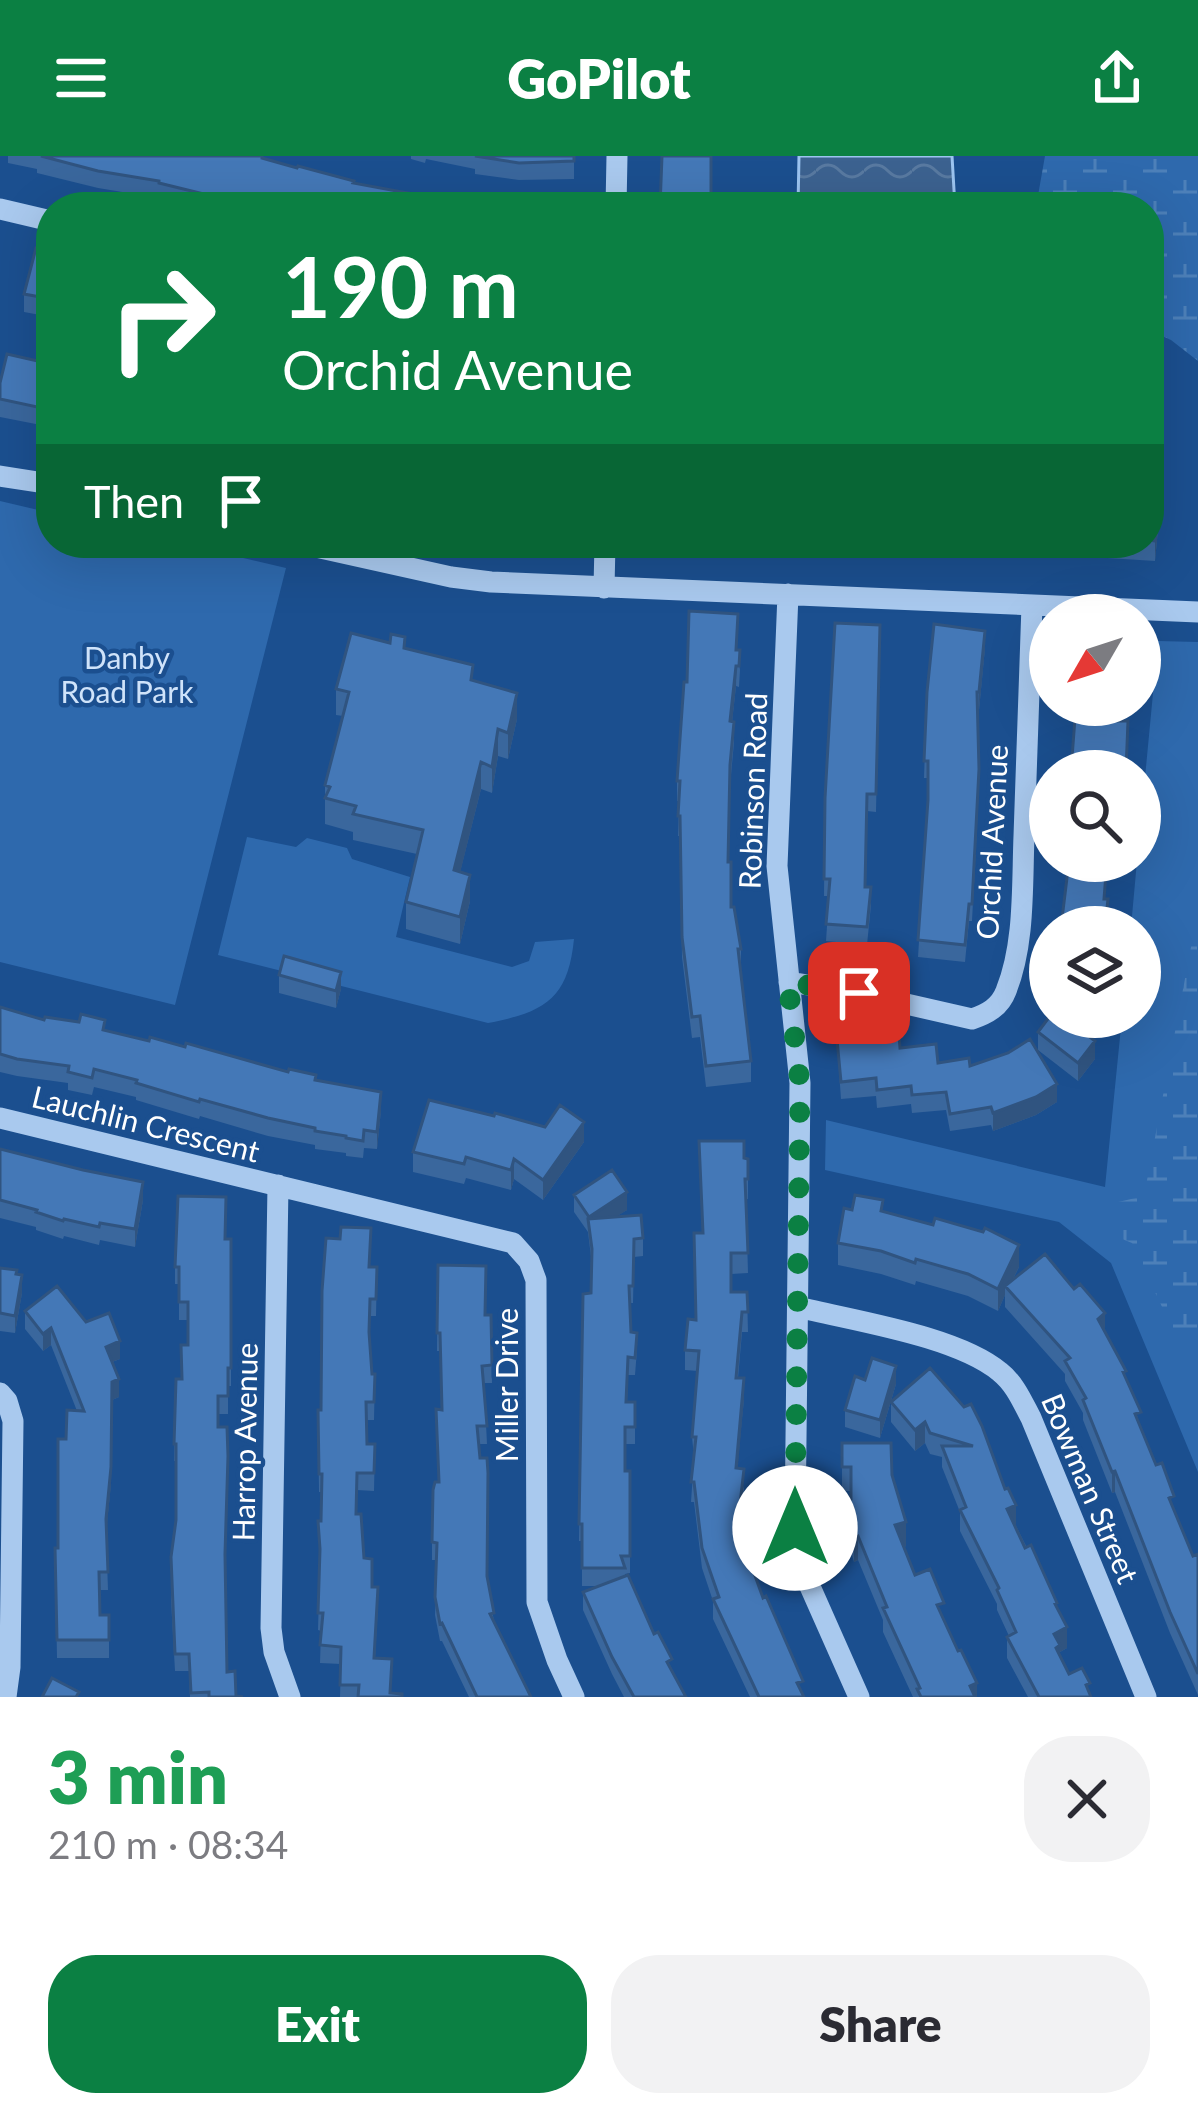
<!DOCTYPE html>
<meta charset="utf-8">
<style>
body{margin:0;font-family:Lato,sans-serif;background:#f2f2f3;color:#2b2b33;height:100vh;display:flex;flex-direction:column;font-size:45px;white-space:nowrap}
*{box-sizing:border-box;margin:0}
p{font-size:39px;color:#7c7c81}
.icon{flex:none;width:66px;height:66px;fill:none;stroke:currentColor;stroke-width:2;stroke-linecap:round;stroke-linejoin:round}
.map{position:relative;height:1541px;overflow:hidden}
.sheet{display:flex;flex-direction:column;background:#fff;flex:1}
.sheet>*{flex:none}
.top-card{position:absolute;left:36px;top:36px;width:1128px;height:366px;border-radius:48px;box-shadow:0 12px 48px #0002;background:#0b8043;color:#fff;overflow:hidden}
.needle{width:78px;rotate:231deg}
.buttons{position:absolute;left:1029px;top:438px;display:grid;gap:24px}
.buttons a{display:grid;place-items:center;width:132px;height:132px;border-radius:50%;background:#fff;box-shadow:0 12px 48px #0002;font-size:60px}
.pin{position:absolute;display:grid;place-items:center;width:102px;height:102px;color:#fff;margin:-51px;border-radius:24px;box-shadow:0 6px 18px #0006}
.me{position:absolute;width:132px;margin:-66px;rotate:0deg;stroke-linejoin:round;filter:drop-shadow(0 0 9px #0008)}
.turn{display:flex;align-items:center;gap:42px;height:252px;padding:0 48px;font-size:54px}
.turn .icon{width:156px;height:156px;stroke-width:2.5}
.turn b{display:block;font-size:84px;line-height:102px}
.then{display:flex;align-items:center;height:114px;padding:0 48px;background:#0003;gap:24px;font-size:45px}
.round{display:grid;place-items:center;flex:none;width:126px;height:126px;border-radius:48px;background:#f2f2f3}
.headline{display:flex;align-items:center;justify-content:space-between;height:204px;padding:0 48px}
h1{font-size:72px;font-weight:800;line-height:90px;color:#1e9e55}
.action{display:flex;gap:24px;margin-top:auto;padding:24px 48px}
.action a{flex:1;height:138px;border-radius:48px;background:#0b8043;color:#fff;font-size:48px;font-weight:800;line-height:138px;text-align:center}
.action a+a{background:#f2f2f3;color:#2b2b33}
header{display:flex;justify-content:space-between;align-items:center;height:156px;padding:0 48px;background:#0b8043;color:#fff;font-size:54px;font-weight:800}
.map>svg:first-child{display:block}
</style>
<header><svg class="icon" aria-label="menu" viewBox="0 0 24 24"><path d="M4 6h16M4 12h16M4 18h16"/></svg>GoPilot<svg class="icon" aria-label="share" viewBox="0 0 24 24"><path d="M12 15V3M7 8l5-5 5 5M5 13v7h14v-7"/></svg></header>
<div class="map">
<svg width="1198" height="1541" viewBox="0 0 1198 1541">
<defs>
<pattern id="wetland-marsh" width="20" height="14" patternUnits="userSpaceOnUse" patternTransform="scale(3)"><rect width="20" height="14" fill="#2e69ad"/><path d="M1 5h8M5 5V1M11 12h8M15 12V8" fill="none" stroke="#4d80b9"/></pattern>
<pattern id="water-waves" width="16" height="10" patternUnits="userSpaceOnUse" patternTransform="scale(3)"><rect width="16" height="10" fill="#3c6290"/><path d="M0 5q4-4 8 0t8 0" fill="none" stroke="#597aa1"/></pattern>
</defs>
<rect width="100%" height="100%" fill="#1b4f8f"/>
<path fill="#2e69ad" d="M0,345L51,357V387H179L286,412L175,849L0,806Z
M1158,485L1198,486V1316L1111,1107L1059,1066L825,1014L826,964L1105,1031L1122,861H1140V771H1131L1137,705H1140V674Z
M247,681L296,691L307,682L347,692L352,703L410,721L396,781L512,811L529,805L535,786L574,783C568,843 545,856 488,867L218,799Z"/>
<path fill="url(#wetland-marsh)" d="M1045,0H1198V205L1171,184L1149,174V51H1036Z
M1198,754V1203L1171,1170L1132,1087L1110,1078L1114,1047L1144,1040Z"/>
<path fill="url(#water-waves)" stroke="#9cc4f0" stroke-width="3" d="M799,0H952L955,51H798Z"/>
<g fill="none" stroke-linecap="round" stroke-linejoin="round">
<path stroke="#a9c9ee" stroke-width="21" d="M616,51L617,0
M0,53L51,65
M0,320L51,328
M298,387L451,421L491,426L1198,456
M604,432L605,387
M788,438L777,710L800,927L795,1372L804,1417L859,1541
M789,826L858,837L972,863C987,858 1000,851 1006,835C1025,788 1022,730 1024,680C1027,603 1029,526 1032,449
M0,962L513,1087L529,1105L536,1124L537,1446L557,1504L574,1541
M278,1029L271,1472L274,1496L290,1541
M798,1151C854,1165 957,1180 1000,1216C1015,1228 1022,1245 1031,1262L1146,1541
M0,1237L7,1245L13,1265L10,1511L6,1541"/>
</g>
<path fill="#3a679d" d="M8,0H263V2L445,51H186L159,44V42L98,32L37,17V13L8,7Z
M411,0H574V23L519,24L475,18V13L426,3L425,7L411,3Z
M51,95V161L24,156V138Z
M51,208V271L0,261V227Z
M1149,331L1160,352L1155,405L1076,400V395L1022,393V395H982L852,387H1149Z
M880,469L876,656L867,655L866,731L871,749L867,789L826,785L829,740H824L825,642Z
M405,492L473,524L517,563L508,603L498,600L492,637L481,633L460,716L470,745L460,788L406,773V746L417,698L353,684V676L325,668V629L343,560L336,559V533Z
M985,492L979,554L977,553L979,630L972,765H969L965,806L918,801L928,644V622H924L927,536Z
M737,494L740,514L739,531L736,530L732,566L734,586L730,630L728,706L731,751L741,793V813L751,905V926L706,931L700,881L692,882L682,801L680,680H678L679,645H677V625L687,526Z
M279,819L341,833L336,852L279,837Z
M0,851L44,864L185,891L316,924L381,954L377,993L364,992L363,1002L346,1000V997L315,993V989L268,980L200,960L199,963L136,944V941L94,931L92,939L68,934V927L17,920L0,916Z
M1050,861H1103L1102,872L1075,869L1095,903L1078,925L1038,894V876Z
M836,873L900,892L938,907L970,910L1057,946L1036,959L993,975L991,969L950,975L946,954L912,957L911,948L877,952L876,940L841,943Z
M584,986L543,1044L514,1023L511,1034L466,1022L464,1028L413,1016V996Z
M0,993L143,1044L135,1091L100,1084L99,1089L64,1080L63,1083L36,1074V1071L0,1062Z
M744,1002L748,1003V1043H746L748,1117L731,1118V1136H747L748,1176H742L738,1222L744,1243L737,1312L744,1333L741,1357L745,1374V1392L763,1442L804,1541H750L713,1463V1445L702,1412L694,1346H691L694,1301L692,1281L698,1215L685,1214V1194L696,1164L702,1077Z
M574,1039L627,1054L615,1061L643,1082V1100L634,1101L633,1147H630L631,1176L637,1194L635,1219H628L627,1246H635V1288H625V1315H630V1417L625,1418V1420L686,1541H624L612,1518L583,1454V1436L601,1430H582V1385H579L583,1138L591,1137L592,1109L588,1076L574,1056Z
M883,1055L1019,1111L1012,1125L1105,1176L1126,1222L1141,1273L1193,1400L1198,1398V1539L1170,1477L1115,1336L1112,1337L1083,1264V1257L1065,1225V1218L1005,1151V1139L998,1155L968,1140L916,1125L915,1129L881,1118L838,1109V1087Z
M225,1083H231V1230H228V1258H218L225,1410L227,1516L236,1540L243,1541H190L189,1515H175L171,1444L176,1364V1305H174L176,1223H182L188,1189V1164H179V1128H175V1111Z
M438,1109L486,1159H491L492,1227H484L487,1288H479L487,1420L494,1466L531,1541H469L442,1485H440L435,1459L437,1404H432V1386L438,1326L441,1254L440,1195H437Z
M370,1111H377L376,1160H370V1182L372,1218H375L374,1264H366L367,1288H375L374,1335L357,1334L356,1358L364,1402L378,1449L375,1502L391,1537L402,1541H340L341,1508L320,1507L321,1475L318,1474L320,1406L318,1365H321V1336H319L318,1254H321Z
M0,1112L17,1118L22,1137L15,1177L0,1175Z
M25,1155L86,1166L120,1203L112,1206L119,1241L112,1244L111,1328L106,1376L108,1434H99L100,1459H109V1502H57L55,1392H58L66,1283L77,1255L51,1189L43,1195L25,1173Z
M930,1212L1016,1370L1057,1452L1067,1492L1060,1496V1500L1069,1518L1091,1541H1028L1007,1502V1481L1009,1480L997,1454V1448L960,1375V1356L942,1311V1301L930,1298L925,1287L915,1295L891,1266V1246Z
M865,1224L896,1228L880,1282L845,1271V1254Z
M842,1287L892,1319L906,1390L904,1391L915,1419L944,1464L977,1541H913L883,1476V1464L858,1404L854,1406L843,1369V1345L851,1343V1335H842Z"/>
<path fill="#305480" d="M1160,332V352L1155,405V385Z
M738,458L736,530L730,586V565Z
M985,475V492L979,554V536Z
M517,537V563L508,603V577Z
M498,573V600L492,637V611Z
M481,606V633L454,741V714Z
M470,719V745L460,788V761Z
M341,816V833L336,852V835Z
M1095,885V903L1078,925V907Z
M1057,928V946L1036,959L993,975V957Z
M381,936V954L377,993V976Z
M584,966V986L543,1044V1024Z
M514,1003V1023L511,1034V1014Z
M143,1026V1044L135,1091V1073Z
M627,1036V1054L589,1078V1061Z
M1019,1089V1111L1008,1133L1005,1130V1139L998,1155V1133Z
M22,1119V1137L15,1177V1160Z
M1105,1157V1177L1098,1163Z
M51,1172V1189L43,1195V1178Z
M120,1185V1203L106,1208V1191Z
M896,1210V1228L880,1282V1264Z
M744,1222V1243L736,1332V1312Z
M119,1223V1241L112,1244L111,1328L106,1380L112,1226Z
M925,1266V1287L915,1295V1274Z
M1115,1315V1336L1112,1337V1316Z
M1016,1349V1370L1007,1374V1353Z
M906,1366V1390L895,1393V1369Z
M858,1380V1404L854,1406V1382Z
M1067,1471V1492L1060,1496V1510L1054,1478Z
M977,1527V1541H970V1530Z"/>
<path fill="#4478b7" stroke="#305480" stroke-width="3" d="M41,0H262V2L297,12L298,10L354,25L353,27L413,38L412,42L445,51H257L159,27V25L98,15Z
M475,0H574V5L519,7Z
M662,0H711V51H660Z
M36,92L51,95V143L24,138Z
M7,198L51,208V254L0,243V227Z
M1149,331L1160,332L1155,385L1149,384Z
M689,455L738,458L736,494H740L739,510H736L730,565L734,566L730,609L728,706H731V751H734L741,793H738L751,905L706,910L700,860L692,861L682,781L680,660H678L680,625H677L684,526H687Z
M835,467L880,469L876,638H867L865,731H871L867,771L826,768L830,723H824L825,642Z
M934,468L985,475L979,536H977L979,613L972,748H969L965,789L918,784L928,644V605H924L927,536Z
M351,477L390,487L391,478L405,481L404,492L473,509L471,524L517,537L508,577L498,573L492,611L481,606L454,714L470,719L460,761L406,746L423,674L353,658L356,650L325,642L330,631L325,629L349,536L336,533Z
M1076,549H1120L1118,565H1128L1126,615H1071Z
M1069,705H1107L1104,743H1108L1105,771H1061Z
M284,800L341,816L336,835L279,819Z
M0,851L44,864L45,861L79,866L81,858L105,864L103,874L149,885L150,881L185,891L186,887L288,916L289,913L316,919L315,924L381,936L377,976L364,974L363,985L346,982V980L315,975V972L268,962L200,943L199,946L136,927L137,924L94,913L92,922L68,916L69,910L17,903L0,898Z
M1050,860L1064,861L1095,885L1078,907L1038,876Z
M863,870L864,883L899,879L900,892L936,888L938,907L969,902L970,910L1008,897L1030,883L1057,928L1036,941L993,957L991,951L950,958L946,936L912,939L911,930L877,934L876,922L841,926L836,873Z
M429,944L494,960L495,957L545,971L560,949L584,966L543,1024L514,1003L511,1014L466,1001L464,1008L413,996Z
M699,985H744V1002L748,1003V1023H745L748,1097H731V1136H747L748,1156H742L736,1222H744L736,1312L744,1313L739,1357H743L745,1374L739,1375L763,1442L766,1440L803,1525L797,1527L804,1541H759L713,1443L719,1441L702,1392L694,1326H691L696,1281H692L699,1195L685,1194L688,1163L696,1164L694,1077H703Z
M0,993L83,1014L143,1026L135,1073L100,1067L99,1071L64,1063L63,1065L36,1056L37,1054L0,1044Z
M612,1014L627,1036L589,1061L574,1039Z
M855,1039L883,1044L881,1055L933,1069L935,1062L983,1076L985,1072L1019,1089L998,1133L968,1118L916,1103L915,1107L881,1095L838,1087L844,1052L852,1054Z
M178,1040L226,1041L225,1083H231V1212H228V1240H218V1271H227L228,1300L225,1398L227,1516L235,1515L236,1540L243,1541H209V1536L191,1537L189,1498H175L171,1401L176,1364V1288H174L176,1223H182L181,1189H188V1146H179V1111H175Z
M641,1059L643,1082L634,1083L633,1130H629L631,1176L637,1177L635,1202L628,1201L626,1246H635V1271H625V1315H630V1400H621L625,1412H582V1368H579L583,1138L591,1137L592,1093L588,1063Z
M341,1071L371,1072L369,1111H377L376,1143H370L369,1176L372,1218H375L374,1246H366L367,1288H375L374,1317H357L356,1358H361L364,1402L372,1403V1431H378L374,1502L392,1503L390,1537L402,1538V1541H358L359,1529H340L341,1491L320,1489L323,1457H318L320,1393L318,1365H321L322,1318H319L318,1254H321L322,1135L326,1082L340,1083Z
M1045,1098L1074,1133L1080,1128L1105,1157L1098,1163L1126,1215L1123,1216L1141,1256L1135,1258L1156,1309L1162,1307L1174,1340L1169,1342L1193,1400L1198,1398V1518L1170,1456L1115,1315L1112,1316L1083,1244L1086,1242L1065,1205L1070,1202L1005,1130Z
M438,1109L486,1110L485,1159H491L492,1209L482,1210L487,1270H477L480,1302H487L488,1317L487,1420L494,1457L490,1458L531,1541H477L442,1467L440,1468L435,1441L437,1387L432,1386L433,1334L435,1326H439L436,1253L442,1254L440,1177H437Z
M0,1112L17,1114L16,1118L22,1119L15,1160L0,1157Z
M57,1130L86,1166L109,1157L120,1185L106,1191L119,1223L112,1226L111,1311L106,1363L108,1416H99L100,1459H109V1484H57L55,1392H58V1283H66L67,1254L84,1255L51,1172L43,1178L25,1155Z
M872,1202L896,1210L880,1264L845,1254L855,1220L865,1224Z
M930,1212L964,1251L971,1248L982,1270L1005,1333L1008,1332L1016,1349L1007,1353L1025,1392L1031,1389L1057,1447L1055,1448L1067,1471L1054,1478L1060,1489L1056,1492L1069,1518L1082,1512L1090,1527L1086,1529L1091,1541H1039L1007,1481L1016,1476L997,1434L999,1432L960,1354L966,1351L942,1290H973L930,1277L925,1266L915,1274L891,1246Z
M842,1287H891L892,1319L906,1366L895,1369L915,1419L930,1413L944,1447L937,1449L958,1495L961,1494L977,1527L970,1530L975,1541H921L917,1533L920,1532L883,1452L887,1451L858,1380L854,1382L843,1345L851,1343V1311H842Z
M628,1419L654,1478L658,1476L672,1503L667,1506L686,1541H634L612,1501L583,1436Z
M52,1522L79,1536L76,1541H42Z"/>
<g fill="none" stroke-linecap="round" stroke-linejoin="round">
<path stroke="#0b8043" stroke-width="21" stroke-dasharray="0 37.8" d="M795,1372L800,927L788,826L859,837"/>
</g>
<g text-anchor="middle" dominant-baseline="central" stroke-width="9" stroke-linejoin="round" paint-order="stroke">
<g font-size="30" fill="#cfe3fa" stroke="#1b4f8f">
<text x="127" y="501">Danby<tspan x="127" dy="34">Road Park</tspan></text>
</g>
<g font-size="30" fill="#fff" stroke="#1b4f8f">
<text transform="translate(752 635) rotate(-88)">Robinson Road</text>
<text transform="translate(991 686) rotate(-87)">Orchid Avenue</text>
<text transform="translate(146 967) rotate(14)">Lauchlin Crescent</text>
<text transform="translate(506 1229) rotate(-90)">Miller Drive</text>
<text transform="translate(244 1286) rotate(-89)">Harrop Avenue</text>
<text transform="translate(1091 1332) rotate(67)">Bowman Street</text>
</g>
</g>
</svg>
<div class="buttons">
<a><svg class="needle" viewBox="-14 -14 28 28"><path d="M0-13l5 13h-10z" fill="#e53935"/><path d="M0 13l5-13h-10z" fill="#7c7c81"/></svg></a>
<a><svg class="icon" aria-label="search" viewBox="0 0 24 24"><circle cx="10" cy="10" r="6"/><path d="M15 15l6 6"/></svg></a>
<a><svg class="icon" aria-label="layers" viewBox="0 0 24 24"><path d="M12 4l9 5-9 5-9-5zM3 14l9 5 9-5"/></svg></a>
</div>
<div class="pin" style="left:859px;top:837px;background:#d93025"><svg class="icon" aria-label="arrive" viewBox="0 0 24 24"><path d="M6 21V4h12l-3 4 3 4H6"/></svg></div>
<svg class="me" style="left:795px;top:1372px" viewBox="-20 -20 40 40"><circle r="19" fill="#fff"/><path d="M0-13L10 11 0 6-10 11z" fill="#0b8043"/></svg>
<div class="top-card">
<div class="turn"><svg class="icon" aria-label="right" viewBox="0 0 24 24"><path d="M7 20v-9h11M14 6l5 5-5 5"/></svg><div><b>190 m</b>Orchid Avenue</div></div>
<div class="then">Then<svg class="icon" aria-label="arrive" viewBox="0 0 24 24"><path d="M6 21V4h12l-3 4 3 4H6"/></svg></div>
</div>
</div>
<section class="sheet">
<div class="headline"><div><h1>3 min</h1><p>210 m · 08:34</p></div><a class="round"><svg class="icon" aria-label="close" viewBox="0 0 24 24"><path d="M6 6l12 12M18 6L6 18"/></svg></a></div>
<div class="action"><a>Exit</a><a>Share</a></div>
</section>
